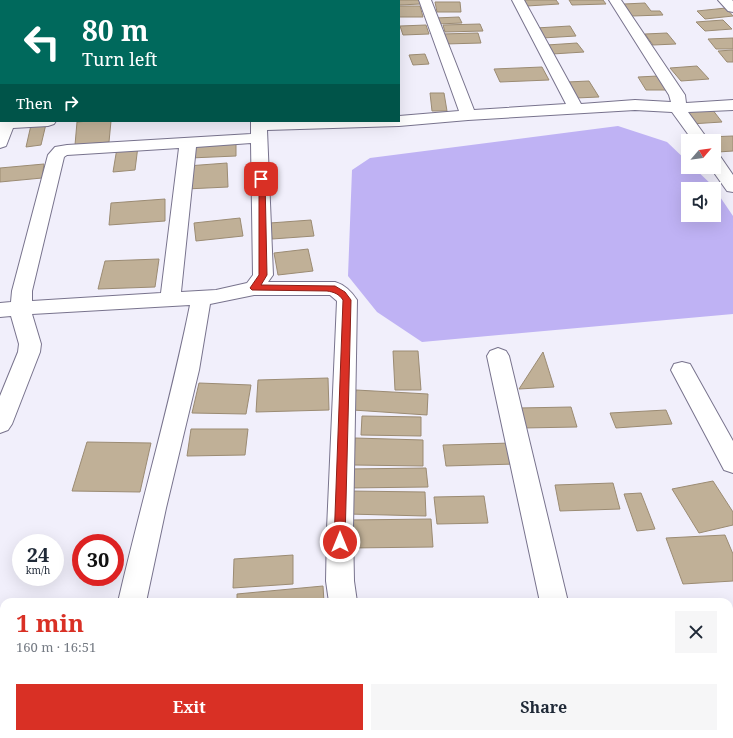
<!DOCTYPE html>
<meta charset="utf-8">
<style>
body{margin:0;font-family:"Noto Serif",serif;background:#f6f6f7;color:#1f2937;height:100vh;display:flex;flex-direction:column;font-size:15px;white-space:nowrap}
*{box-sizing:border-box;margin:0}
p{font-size:13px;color:#747a83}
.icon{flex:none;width:22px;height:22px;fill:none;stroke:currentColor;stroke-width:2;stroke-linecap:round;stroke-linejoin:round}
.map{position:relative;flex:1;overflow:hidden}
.panel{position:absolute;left:0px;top:598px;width:733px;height:140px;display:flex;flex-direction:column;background:#fff;border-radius:12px 12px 0 0;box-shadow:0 4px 16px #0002}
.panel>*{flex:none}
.hud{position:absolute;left:0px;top:0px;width:400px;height:122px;box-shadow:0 4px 16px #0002;background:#00695c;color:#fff;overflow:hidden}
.needle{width:26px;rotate:62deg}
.buttons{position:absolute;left:681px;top:134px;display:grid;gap:8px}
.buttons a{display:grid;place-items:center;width:40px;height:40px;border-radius:0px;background:#fff;box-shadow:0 4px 16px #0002;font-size:20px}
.speed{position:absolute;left:12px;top:534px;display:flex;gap:8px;font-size:20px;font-weight:700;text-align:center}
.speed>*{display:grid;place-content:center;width:52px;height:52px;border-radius:50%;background:#fff;box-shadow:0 4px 16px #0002;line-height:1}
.speed small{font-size:10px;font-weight:400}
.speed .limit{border:6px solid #d22;background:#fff;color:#111}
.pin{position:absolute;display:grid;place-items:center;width:34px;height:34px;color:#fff;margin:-17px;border-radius:8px;box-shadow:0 2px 6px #0006}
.me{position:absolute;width:44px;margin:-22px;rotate:0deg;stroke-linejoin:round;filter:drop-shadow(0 0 3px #0008)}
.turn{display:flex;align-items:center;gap:14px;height:84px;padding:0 16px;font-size:18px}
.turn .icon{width:52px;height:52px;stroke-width:2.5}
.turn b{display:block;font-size:28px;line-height:34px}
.then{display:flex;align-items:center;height:38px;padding:0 16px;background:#0003;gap:8px;font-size:15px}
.round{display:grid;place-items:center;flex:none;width:42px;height:42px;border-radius:0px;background:#f6f6f7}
.head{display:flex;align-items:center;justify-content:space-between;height:68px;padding:0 16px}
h1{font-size:24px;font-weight:700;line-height:30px;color:#d93025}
.primary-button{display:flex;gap:8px;margin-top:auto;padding:8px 16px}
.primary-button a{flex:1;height:46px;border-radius:0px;background:#d93025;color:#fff;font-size:16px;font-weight:700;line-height:46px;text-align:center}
.primary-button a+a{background:#f6f6f7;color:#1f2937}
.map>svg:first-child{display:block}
</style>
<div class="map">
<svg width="733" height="738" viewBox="0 0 733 738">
<rect width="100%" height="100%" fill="#f1effb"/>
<path fill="#bfb2f4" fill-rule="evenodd" d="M618,126L667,142L688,162V167H693L712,185L733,216V314L422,342L377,312L348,276L352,170L370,158ZM688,189H714V215H688Z"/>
<path fill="#c0b097" stroke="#9b8b73" d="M392,0H420L421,4L399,5V1Z
M522,0H556L559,4L527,6Z
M569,0H603L606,4L572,5Z
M435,2H460L461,12H437Z
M645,3L651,11H660L663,15L632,16L624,4Z
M399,6H420L423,17H399Z
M726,8L733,16L705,19L697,11Z
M459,17L462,23L437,24L435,18Z
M723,20L732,29L705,31L696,22Z
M480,24L483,31L445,32L443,25Z
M426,25L429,34L403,35L400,26Z
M570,26L576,36L542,38L536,28Z
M478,33L481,43L445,44L442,34Z
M667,33L676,44L653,45L645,34Z
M733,38V49H716L708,39Z
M577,43L584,52L552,54L547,45Z
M733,50V62H727L718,51Z
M425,54L429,64L413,65L409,55Z
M697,66L709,79L681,81L670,68Z
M542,67L549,80L500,82L494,69Z
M658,76L667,90H646L638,77Z
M589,81L599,97L576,98L567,82Z
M430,93H444L447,111H432Z
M712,109L722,122L690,124L680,111Z
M90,121H111L109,142L75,145L77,122Z
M46,124L41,145L26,147L31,125Z
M733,136V151L718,152L714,146V141H711L708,137Z
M236,140V156L190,158V143Z
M138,146L135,170L113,172L117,148Z
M227,163L228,187L186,189L187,166Z
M44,164L42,178L0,182V168Z
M165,199V221L109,225L111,203Z
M240,218L243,236L196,241L194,223Z
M311,220L314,236L272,239L270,223Z
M308,249L313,271L278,275L274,253Z
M159,259L155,287L98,289L105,261Z
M393,351H418L421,390H395Z
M543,352L554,387L519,389Z
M328,378L329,410L256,412L258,380Z
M199,383L251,385L246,414L192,413Z
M356,390L428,394L427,415L353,410Z
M571,407L577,427L523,428L519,408Z
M666,410L672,424L616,428L610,413Z
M362,416L421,417V436L361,435Z
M191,429H248L245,455L187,456Z
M355,438L423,440V466L354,465Z
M87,442L151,443L140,492L72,491Z
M511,443L515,464L446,466L443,445Z
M426,468L428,487L348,488V469Z
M713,481L733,512V525L699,533L672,489Z
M613,483L620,509L560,511L555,485Z
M349,491L425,492L426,516L348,514Z
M641,493L655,529L637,531L624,494Z
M484,496L488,523L437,524L434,497Z
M431,519L433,547L350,548V520Z
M725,535L733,554V581L683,584L666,538Z
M293,555V584L233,588L234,559Z
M323,586L324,602H237V594Z
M729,691H733V738H717L715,734H729Z
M143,734H174V738H143Z
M182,734H244V738H182Z
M262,734H299V738H263Z
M305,734H340V738H306Z
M433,734H462V735L434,738Z"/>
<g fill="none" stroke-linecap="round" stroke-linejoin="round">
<g stroke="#78738d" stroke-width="2">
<path id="minor" d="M45,0H57V1H45Z
M152,0H164V1H152Z
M255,0H267V1H255Z
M330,0H342V1H330Z
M419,0H431L474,110L566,104L512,0H524L581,104L635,100L671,102L669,95L609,0H621L685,95L686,103L733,100V110L688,112L709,141H693L672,112L635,110L468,120L399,126L267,130L273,275L268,282H335C345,285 351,291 357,300L353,529L354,581L357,602H329L326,581L327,529L337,301L330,295H254L210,304L199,370L166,508L146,602H118C141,503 170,405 190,305L32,314L41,344L40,352L12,424L8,430L0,433V396L18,352L19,344L11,316L0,317V303L11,302L12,291L48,155L55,147L67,145L251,134V121H399V116L459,111ZM251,143L253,275L247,283L216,290L181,292L196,147ZM179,148L161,293L32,301V291L64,157L67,155Z
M718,0H732L733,1V12L728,11Z
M0,44H1V52H0Z
M0,76H1V84H0Z
M0,119L1,121H56L54,124L48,126L13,128L6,146L0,148Z
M714,155L720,156L733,175V192L727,191L710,167H714Z
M498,348L506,351L509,356L568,602H540L487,356L490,351Z
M682,362L690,364L733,441V473L724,470L671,370L674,364Z
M729,663H733V691H729Z
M0,682H4V712H0Z
M113,734H145V738H113Z
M345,734H377V738H345Z
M570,734H634L635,738H568Z"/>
</g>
<use href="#minor" fill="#fff" fill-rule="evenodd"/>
</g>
<path fill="#d93025" stroke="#8d1f18" d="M259,177H264L265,179L267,275L261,285L335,286L345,292L351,300L345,542L344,546L340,547L336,546L334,542L343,300C339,294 334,292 327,291L252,290L250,288L259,275Z"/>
</svg>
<div class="buttons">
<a><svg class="needle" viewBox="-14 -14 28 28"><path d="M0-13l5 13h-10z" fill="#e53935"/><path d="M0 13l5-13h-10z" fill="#747a83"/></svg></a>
<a><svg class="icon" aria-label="sound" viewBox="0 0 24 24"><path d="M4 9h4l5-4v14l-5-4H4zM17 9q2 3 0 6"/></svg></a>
</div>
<div class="speed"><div>24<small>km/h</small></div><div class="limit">30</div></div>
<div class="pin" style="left:261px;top:179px;background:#d93025"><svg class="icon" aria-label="arrive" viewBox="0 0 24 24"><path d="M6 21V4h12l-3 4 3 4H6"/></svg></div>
<svg class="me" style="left:340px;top:542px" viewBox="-20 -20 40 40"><circle r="17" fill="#d93025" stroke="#fff" stroke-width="3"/><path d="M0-11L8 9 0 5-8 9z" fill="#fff"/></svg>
<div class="hud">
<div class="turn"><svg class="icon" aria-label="left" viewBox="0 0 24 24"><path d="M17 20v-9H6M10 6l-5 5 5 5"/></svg><div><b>80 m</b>Turn left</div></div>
<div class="then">Then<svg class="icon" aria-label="right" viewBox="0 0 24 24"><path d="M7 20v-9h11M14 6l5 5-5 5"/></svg></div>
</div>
<section class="panel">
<div class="head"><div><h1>1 min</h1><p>160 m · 16:51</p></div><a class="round"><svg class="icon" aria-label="close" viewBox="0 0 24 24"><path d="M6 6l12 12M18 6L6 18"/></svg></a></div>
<div class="primary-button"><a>Exit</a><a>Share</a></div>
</section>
</div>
